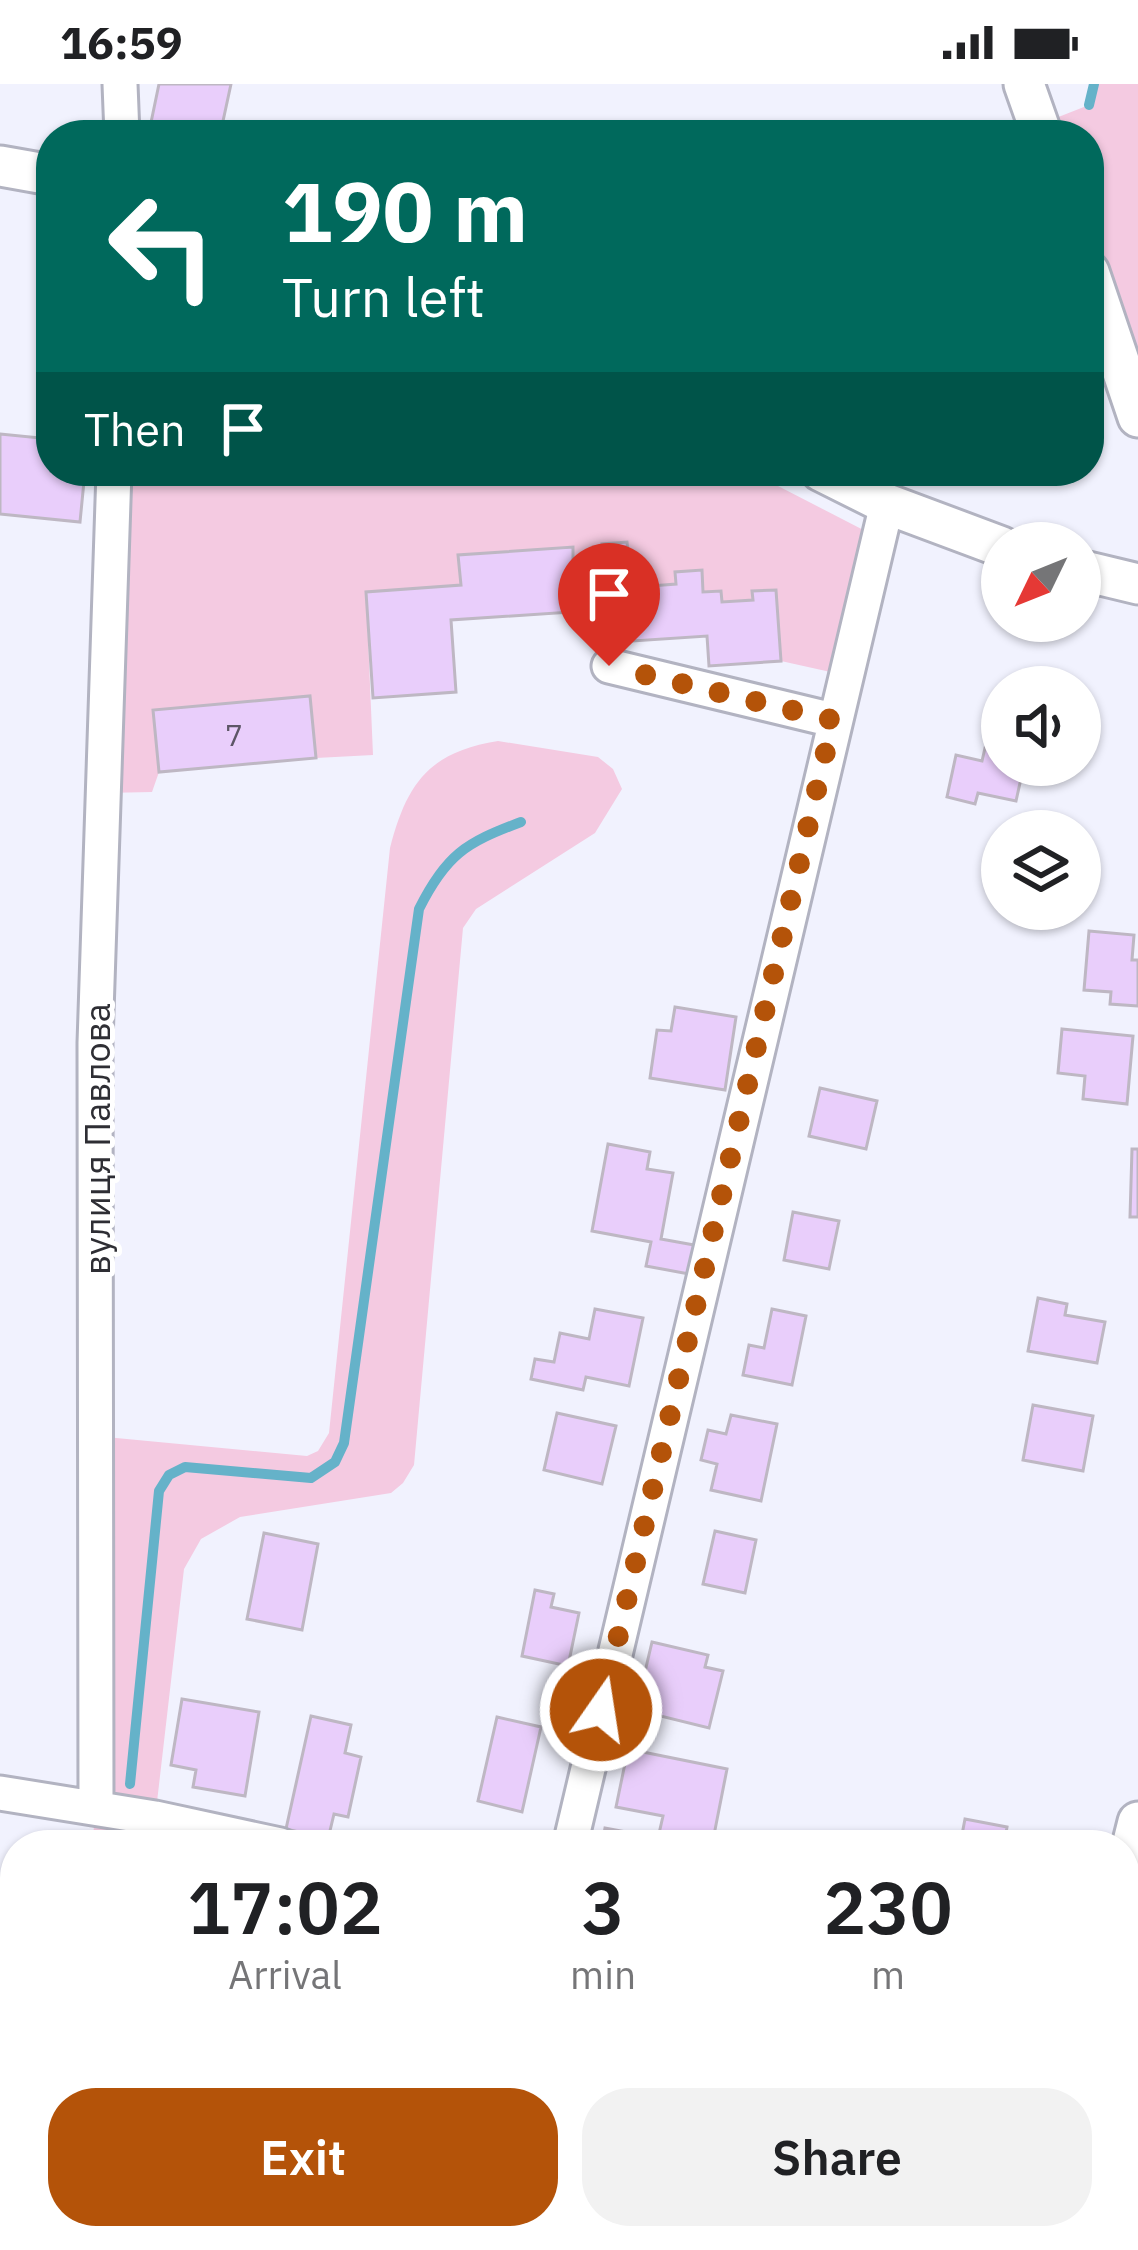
<!DOCTYPE html>
<meta charset="utf-8">
<style>
body{margin:0;font-family:"IBM Plex Sans",sans-serif;background:#f2f2f2;color:#202124;height:100vh;display:flex;flex-direction:column;font-size:45px;white-space:nowrap}
*{box-sizing:border-box;margin:0}
p{font-size:39px;color:#757577}
.icon{flex:none;width:66px;height:66px;fill:none;stroke:currentColor;stroke-width:2;stroke-linecap:round;stroke-linejoin:round}
.map{position:relative;flex:1;overflow:hidden}
.sheet{position:absolute;left:0px;top:1746px;width:1140px;height:420px;display:flex;flex-direction:column;background:#fff;border-radius:48px 48px 0 0;box-shadow:0 3px 9px #0004}
.sheet>*{flex:none}
.banner{position:absolute;left:36px;top:36px;width:1068px;height:366px;border-radius:48px;box-shadow:0 3px 9px #0004;background:#00695c;color:#fff;overflow:hidden}
.needle{width:78px;rotate:227deg}
.tools{position:absolute;left:981px;top:438px;display:grid;gap:24px}
.tools a{display:grid;place-items:center;width:120px;height:120px;border-radius:50%;background:#fff;box-shadow:0 3px 9px #0004;font-size:60px}
.pin{position:absolute;display:grid;place-items:center;width:102px;height:102px;color:#fff;margin:-123px -51px;border-radius:50% 50% 50% 0;rotate:-45deg;box-shadow:0 0 12px #0007}
.pin .icon{rotate:45deg}
.me{position:absolute;width:132px;margin:-66px;rotate:13deg;stroke-linejoin:round;filter:drop-shadow(0 0 9px #0008)}
.turn{display:flex;align-items:center;gap:42px;height:252px;padding:0 48px;font-size:54px}
.turn .icon{width:156px;height:156px;stroke-width:2.5}
.turn b{display:block;font-size:84px;line-height:102px}
.then{display:flex;align-items:center;height:114px;padding:0 48px;background:#0003;gap:24px;font-size:45px}
.eta{display:flex;justify-content:space-evenly;align-items:center;height:204px;text-align:center}
.eta b{font-size:72px;font-weight:600;line-height:84px}
.action{display:flex;gap:24px;margin-top:auto;padding:24px 48px}
.action a{flex:1;height:138px;border-radius:48px;background:#b45309;color:#fff;font-size:48px;font-weight:600;line-height:138px;text-align:center}
.action a+a{background:#f2f2f2;color:#202124}
.status{display:flex;justify-content:space-between;align-items:center;height:84px;padding:0 60px;background:#fff;direction:ltr}
.status svg{height:33px;fill:currentColor}
.map>svg:first-child{display:block}
</style>
<div class="status"><b>16:59</b><svg viewBox="0 0 49 12"><path d="M0 12V9h3v3zM5 12V6h3v6zM10 12V3h3v9zM15 12V0h3v12zM26 1h20v11H26zM47 4h2v5h-2z"/></svg></div>
<div class="map">
<svg width="1138" height="2166" viewBox="0 0 1138 2166">
<rect width="100%" height="100%" fill="#f1f2fe"/>
<path fill="#f4cae1" d="M1094,0H1138V333L1089,188V51H1042L1038,41L1089,21Z
M114,387H749L877,453L844,591L781,577L776,506L752,507L753,516L722,518L703,508L702,487L676,500L651,502L650,487L630,489L627,458L603,460V472L573,475L572,463L459,471L461,501L366,508L373,671L316,674L309,612L154,626L159,688L152,708L104,709Z
M498,657L598,673L613,685L622,705L595,749L476,825L463,844L414,1381L403,1399L391,1409L240,1433L201,1455L184,1485L152,1761H92L96,1724L95,1352L307,1372L318,1367L329,1349L390,764C407,699 429,668 498,657Z
M1138,1875V2166H1064L1068,2151H1125V1926Z"/>
<g fill="none" stroke-linecap="round" stroke-linejoin="round">
<path stroke="#65b2c9" stroke-width="10" d="M1089,21L1094,0
M130,1700L159,1407L169,1391L185,1383L311,1394L335,1378L344,1359L419,825C446,771 465,759 521,738
M124,1761V1759
M84,2166L86,2151"/>
</g>
<path fill="#e9cefb" stroke="#beb7c3" stroke-width="3" d="M159,0H231L220,51L149,48Z
M0,350L51,355V387H85L80,438L0,430Z
M627,458L630,489L650,487L651,502L676,500L675,488L702,486L703,508L721,507L722,518L753,516L752,507L776,506L781,577L709,582L707,552L633,557L630,524L451,536L456,608L373,614L366,508L461,501L458,471L573,463V475L603,472L602,460Z
M310,612L316,674L159,688L153,626Z
M985,664L1002,668V681H1024L1016,717L978,709L975,720L947,713L956,671L982,677Z
M1089,847L1134,851L1132,876H1138V922L1110,920L1111,908L1084,906Z
M675,923L736,933L725,1006L650,994L657,946L671,947Z
M1062,945L1133,952L1127,1020L1083,1015L1085,992L1058,989Z
M820,1004L877,1017L866,1065L809,1052Z
M608,1060L650,1068L647,1085L673,1089L661,1155L694,1161L689,1190L646,1182L651,1158L592,1147Z
M1132,1065H1138V1133H1130Z
M793,1128L839,1137L829,1185L784,1176Z
M1038,1214L1067,1220L1065,1231L1105,1238L1097,1279L1028,1267Z
M595,1225L643,1234L629,1302L586,1293L583,1306L531,1295L535,1275L554,1278L560,1249L589,1255Z
M772,1225L806,1232L792,1301L743,1291L749,1261L764,1264Z
M1033,1321L1093,1332L1083,1387L1023,1376Z
M557,1329L616,1342L602,1400L544,1386Z
M731,1331L777,1340L761,1417L711,1406L717,1380L701,1376L708,1346L726,1350Z
M715,1447L756,1456L745,1509L703,1500Z
M264,1449L318,1460L302,1546L247,1535Z
M535,1506L554,1510L551,1523L579,1529L568,1582L522,1572Z
M652,1558L708,1571L705,1583L723,1587L709,1644L636,1626Z
M182,1615L259,1628L245,1712L193,1703L196,1686L171,1681Z
M311,1632L351,1641L345,1669L361,1673L348,1733L334,1730L328,1755L286,1745Z
M497,1633L541,1643L522,1728L478,1717Z
M628,1665L727,1685L712,1761H602L605,1744L658,1754L663,1732L616,1723Z
M965,1735L1007,1743L1004,1761H960Z
M391,2151H442L440,2166H388Z"/>
<g fill="none" stroke-linecap="round" stroke-linejoin="round">
<g stroke="#b2b3c1" stroke-width="39">
<path id="minor" d="M120,0L122,51
M609,582L833,636
M0,1709L155,1734L280,1761
M96,1724L95,959L114,387
M570,1761L887,420
M468,2166L472,2151"/>
</g>
<g stroke="#b2b3c1" stroke-width="45">
<path id="tertiary" d="M1024,0L1042,51
M0,82L51,91
M1089,188L1138,333
M821,387L887,420L1002,463
M1080,486L1138,500
M1125,1790L1138,1738
M1030,2166L1034,2151"/>
</g>
<use href="#minor" stroke="#fff" stroke-width="33"/>
<use href="#tertiary" stroke="#fff" stroke-width="39"/>
</g>
<g fill="none" stroke-linecap="round" stroke-linejoin="round">
<path stroke="#b45309" stroke-width="21" stroke-dasharray="0 37.8" d="M601,1626L833,636L609,582"/>
</g>
<g text-anchor="middle" dominant-baseline="central" stroke-width="10" stroke-linejoin="round" paint-order="stroke">
<g font-size="30" fill="#5d5666">
<text x="234" y="650">7</text>
</g>
<g font-size="36" fill="#2e2e34" stroke="#fff">
<text transform="translate(96 1055) rotate(-90)">вулиця Павлова</text>
</g>
</g>
</svg>
<div class="tools">
<a><svg class="needle" viewBox="-14 -14 28 28"><path d="M0-13l5 13h-10z" fill="#e53935"/><path d="M0 13l5-13h-10z" fill="#757577"/></svg></a>
<a><svg class="icon" aria-label="sound" viewBox="0 0 24 24"><path d="M4 9h4l5-4v14l-5-4H4zM17 9q2 3 0 6"/></svg></a>
<a><svg class="icon" aria-label="layers" viewBox="0 0 24 24"><path d="M12 4l9 5-9 5-9-5zM3 14l9 5 9-5"/></svg></a>
</div>
<div class="pin" style="left:609px;top:582px;background:#d93025"><svg class="icon" aria-label="arrive" viewBox="0 0 24 24"><path d="M6 21V4h12l-3 4 3 4H6"/></svg></div>
<svg class="me" style="left:601px;top:1626px" viewBox="-20 -20 40 40"><circle r="17" fill="#b45309" stroke="#fff" stroke-width="3"/><path d="M0-11L8 9 0 5-8 9z" fill="#fff"/></svg>
<div class="banner">
<div class="turn"><svg class="icon" aria-label="left" viewBox="0 0 24 24"><path d="M17 20v-9H6M10 6l-5 5 5 5"/></svg><div><b>190 m</b>Turn left</div></div>
<div class="then">Then<svg class="icon" aria-label="arrive" viewBox="0 0 24 24"><path d="M6 21V4h12l-3 4 3 4H6"/></svg></div>
</div>
<section class="sheet">
<div class="eta">
<div><b>17:02</b><p>Arrival</p></div>
<div><b>3</b><p>min</p></div>
<div><b>230</b><p>m</p></div>
</div>
<div class="action"><a>Exit</a><a>Share</a></div>
</section>
</div>
